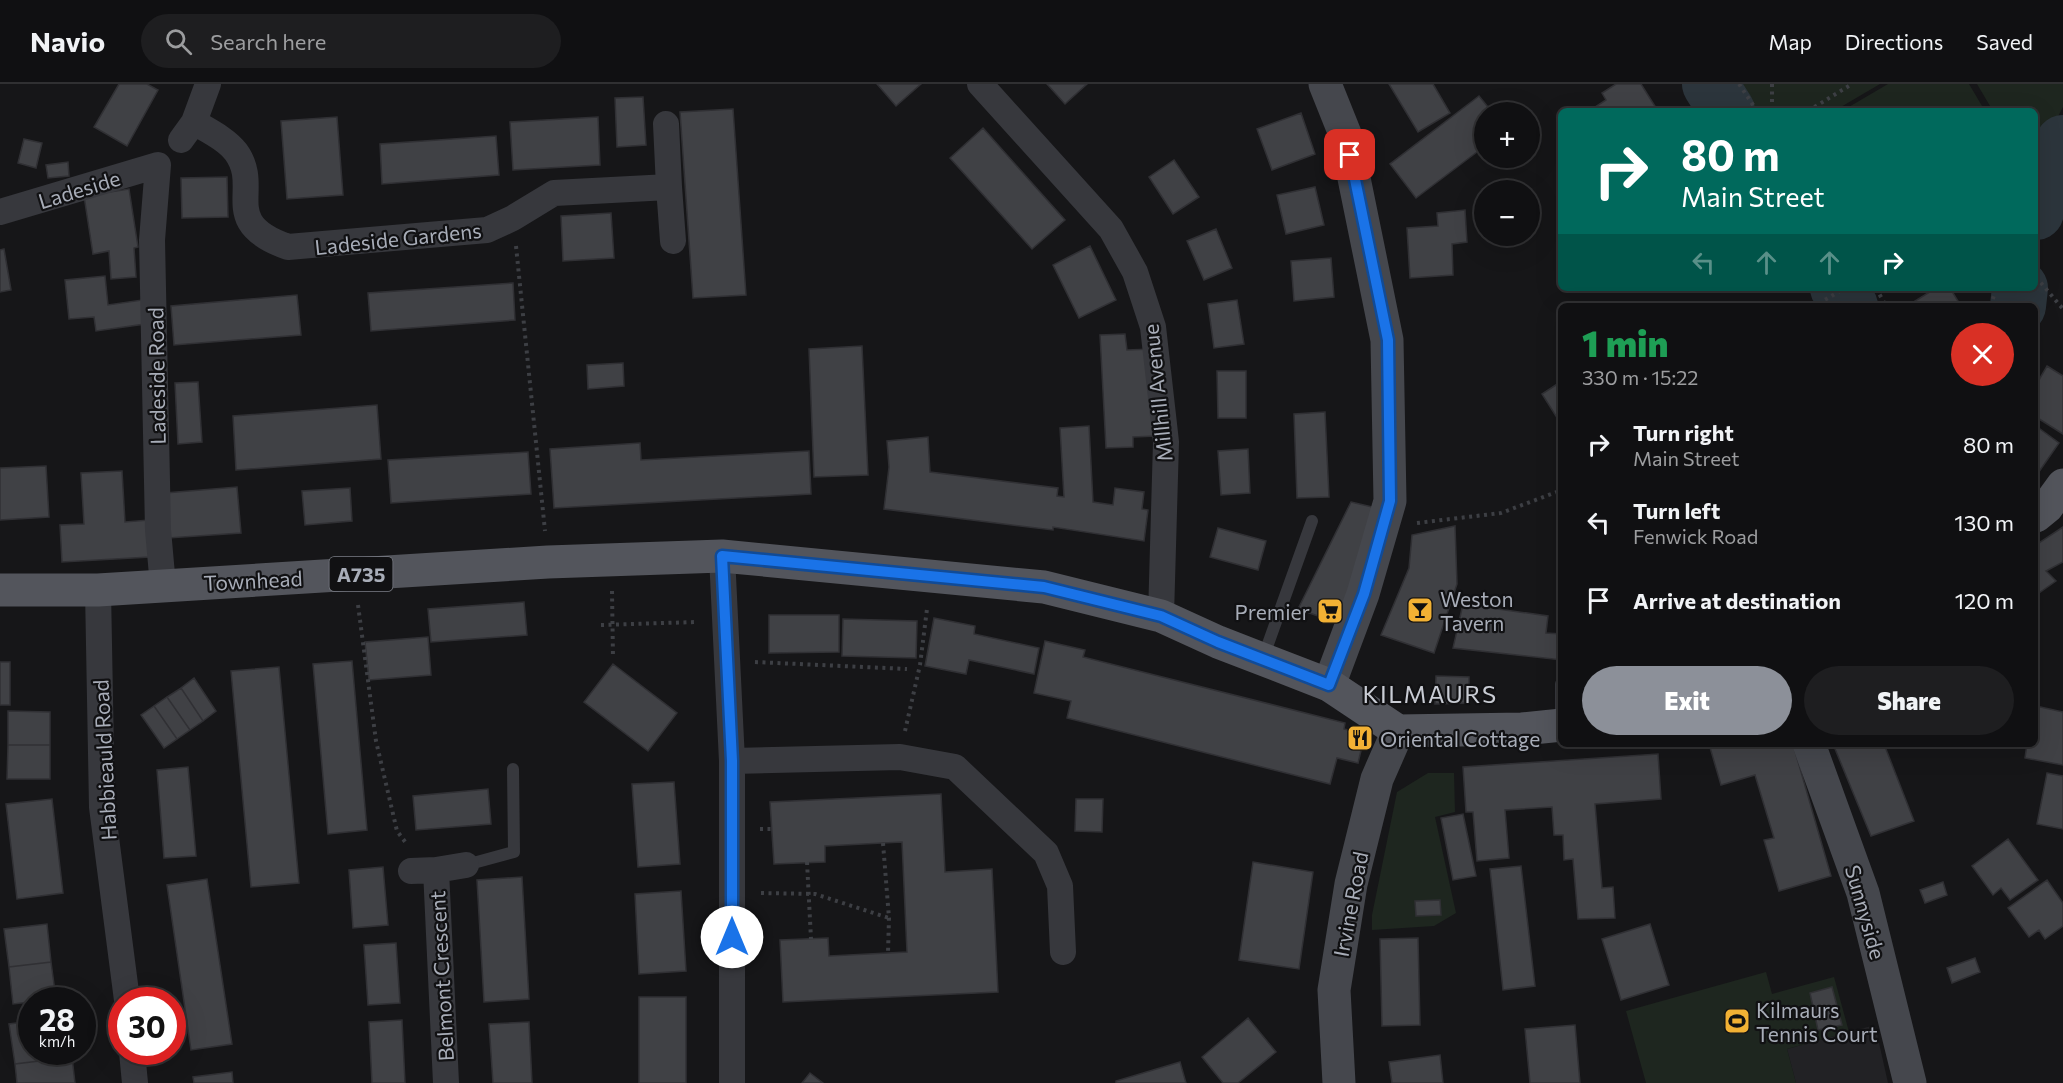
<!DOCTYPE html>
<meta charset="utf-8">
<style>
body{margin:0;font-family:Commissioner,sans-serif;background:#1e1e20;color:#f1f3f6;height:100vh;display:flex;flex-direction:column;font-size:22px;white-space:nowrap}
*{box-sizing:border-box;margin:0}
p{font-size:20px;color:#9c9d9f}
.icon{flex:none;width:33px;height:33px;fill:none;stroke:currentColor;stroke-width:2;stroke-linecap:round;stroke-linejoin:round}
.map{position:relative;flex:1;overflow:hidden}
.drawer{position:absolute;left:1558px;top:219px;width:480px;height:444px;display:flex;flex-direction:column;background:#101012;border-radius:9px;box-shadow:0 6px 24px #0002,0 0 0 2px #303032}
.drawer>*{flex:none}
.hud{position:absolute;left:1558px;top:24px;width:480px;height:183px;border-radius:9px;box-shadow:0 6px 24px #0002,0 0 0 2px #303032;background:#00695c;color:#fff;overflow:hidden}
.buttons{position:absolute;left:1474px;top:18px;display:grid;gap:12px}
.buttons a{display:grid;place-items:center;width:66px;height:66px;border-radius:50%;background:#101012;box-shadow:0 6px 24px #0002,0 0 0 2px #303032;font-size:30px}
.speed{position:absolute;left:18px;top:903px;display:flex;gap:12px;font-size:30px;font-weight:700;text-align:center}
.speed>*{display:grid;place-content:center;width:78px;height:78px;border-radius:50%;background:#101012;box-shadow:0 6px 24px #0002,0 0 0 2px #303032;line-height:1}
.speed small{font-size:15px;font-weight:400}
.speed .limit{border:9px solid #d22;background:#fff;color:#111}
.pin{position:absolute;display:grid;place-items:center;width:51px;height:51px;color:#fff;margin:-26px;border-radius:12px;box-shadow:0 3px 9px #0006}
.me{position:absolute;width:66px;margin:-33px;rotate:0deg;stroke-linejoin:round;filter:drop-shadow(0 0 4px #0008)}
.turn{display:flex;align-items:center;gap:21px;height:126px;padding:0 24px;font-size:27px}
.turn .icon{width:78px;height:78px;stroke-width:2.5}
.turn b{display:block;font-size:42px;line-height:51px}
.lanes{display:flex;align-items:center;height:57px;padding:0 24px;background:#0003;justify-content:center;gap:30px;direction:ltr}
.lanes .off{opacity:.35}
.round{display:grid;place-items:center;flex:none;width:63px;height:63px;border-radius:32px;background:#1e1e20}
.summary{display:flex;align-items:center;justify-content:space-between;height:102px;padding:0 24px}
h1{font-size:36px;font-weight:800;line-height:45px;color:#1e9e55}
.cta{display:flex;gap:12px;margin-top:auto;padding:12px 24px}
.cta a{flex:1;height:69px;border-radius:36px;background:#8c9099;color:#fff;font-size:24px;font-weight:800;line-height:69px;text-align:center}
.cta a+a{background:#1e1e20;color:#f1f3f6}
ul{padding:0;list-style:none}
li{display:flex;align-items:center;gap:18px;height:78px;padding:0 24px}
li div{flex:1}
li b{display:block;font-size:22px}
li em{font-style:normal}
header{display:flex;align-items:center;gap:36px;box-sizing:border-box;height:84px;padding:0 30px;background:#101012;border-bottom:2px solid #303032}
header strong{font-size:28px}
nav{display:flex;gap:33px;margin-inline-start:auto;font-size:21px}
.search{width:420px;height:54px;background:#1e1e20;display:flex;align-items:center;gap:15px;box-sizing:border-box;padding:0 21px;border-radius:33px;color:#9c9d9f;font-size:22px}
.map>svg:first-child{display:block}
</style>
<header>
<strong>Navio</strong>
<div class="search"><svg class="icon" aria-label="search" viewBox="0 0 24 24"><circle cx="10" cy="10" r="6"/><path d="M15 15l6 6"/></svg>Search here</div>
<nav><a>Map</a><a>Directions</a><a>Saved</a></nav>
</header>
<div class="map">
<svg width="2063" height="999" viewBox="0 0 2063 999">
<rect width="100%" height="100%" fill="#161618"/>
<path fill="#222225" d="M1875,941L1888,999H1796L1787,965Z"/>
<path fill="#1e261f" d="M1730,0H1880L1834,27H1749Z
M1888,0H1969L1985,27H1842Z
M1977,0H2063V23L2036,74V27H1993Z
M1428,689H1454L1455,728L1435,733L1456,829L1434,842L1372,846V831L1397,708Z
M1766,888L1772,910L1834,893L1849,948L1787,965L1796,999H1646L1626,927Z"/>
<g fill="none" stroke-linecap="round" stroke-linejoin="round">
<path stroke="#2c353c" stroke-width="56" d="M1710,0L1727,27
M2036,128L2049,82L2063,59
M1838,204L1850,222
M2018,222L2020,204"/>
</g>
<path fill="#404145" stroke="#303034" stroke-width="1.5" d="M119,0H147L158,6L127,62L94,43Z
M877,0H921L896,22Z
M1047,0H1087L1065,20Z
M1389,0H1433L1450,29L1418,48Z
M1616,0H1641L1658,27H1589L1606,16L1602,9Z
M1479,12L1492,28H1485V62L1416,114L1390,80Z
M643,13L646,61L617,63L615,14Z
M733,25L746,211L693,214L680,28Z
M1301,29L1315,70L1272,86L1257,45Z
M337,33L343,111L287,115L281,37Z
M598,33L600,81L513,86L510,38Z
M983,44L1065,136L1032,165L950,74Z
M496,52L499,91L382,100L380,60Z
M24,55L42,59L36,84L18,79Z
M1174,76L1199,113L1173,130L1149,93Z
M68,78L69,92L48,94L46,81Z
M227,93L228,133L182,134L181,94Z
M1315,103L1324,141L1286,150L1277,111Z
M129,105L138,163L134,164L136,193L111,195L109,167L93,170L84,112Z
M1465,126L1467,158L1452,160L1453,191L1410,194L1407,144L1438,142L1437,129Z
M611,129L614,174L563,177L561,132Z
M1216,145L1232,184L1204,196L1187,157Z
M1090,162L1116,216L1079,234L1053,181Z
M4,165L11,206L0,208V166Z
M1331,174L1334,213L1294,217L1291,177Z
M105,192L108,221L142,216L145,240L96,247L94,233L69,235L65,196Z
M513,199L515,236L371,247L368,209Z
M1936,204H1950L1961,222H1907Z
M297,211L301,251L174,261L171,222Z
M1237,216L1244,260L1214,264L1208,220Z
M1125,250L1127,266L1152,265L1156,352L1133,353V363L1106,364L1100,251Z
M862,262L868,391L814,393L809,265Z
M623,279L624,302L588,305L587,281Z
M2047,282L2063,292V350L2036,333V301Z
M1217,287H1246V334H1218Z
M1562,297V340H1561L1542,310Z
M198,298L202,358L178,360L175,299Z
M377,321L381,375L236,386L233,332Z
M1325,328L1329,413L1297,414L1294,330Z
M1089,342L1093,418L1113,421L1115,404L1144,408L1142,425L1148,426L1144,457L1053,443V446L884,425L889,383L887,357L928,353L930,388L1058,404L1057,412L1064,413L1060,344Z
M2036,342L2059,359L2036,392Z
M640,359L641,376L809,367L811,410L554,424L550,365Z
M1248,365L1250,409L1221,411L1218,367Z
M528,368L531,410L391,419L388,376Z
M46,382L49,433L0,436V384Z
M122,387L125,438L149,436L150,473L62,478L60,441L84,440L81,389Z
M237,403L241,449L168,454L165,409Z
M350,404L352,437L305,441L302,407Z
M1351,418L1381,425L1344,541L1298,525Z
M1455,442L1457,500L1434,569L1381,551L1409,484L1412,451Z
M2063,443V478L2046,487L2056,497L2036,511V461Z
M1218,444L1266,457L1258,486L1210,473Z
M524,518L527,551L431,558L428,525Z
M1463,520L1548,532L1546,549L1562,550V576L1453,564Z
M769,531H839V568L769,569Z
M934,534L975,542L974,550L1039,564L1034,590L969,576L966,590L925,582Z
M843,535L917,537L916,574L842,572Z
M428,553L431,591L369,596L365,558Z
M1045,557L1085,566L1083,573L1345,639L1344,645L1365,650L1358,679L1337,674L1330,700L1067,634L1071,617L1034,609Z
M352,577L367,746L328,750L313,580Z
M0,578H10V621H0Z
M613,580L677,629L648,667L584,618Z
M279,583L299,799L251,803L231,587Z
M1436,592L1469,593V603H1477V610H1470V619L1435,620Z
M194,594L216,627L203,637L181,604Z
M181,604L203,637L190,646L167,613Z
M167,613L190,646L177,655L154,622Z
M154,622L177,655L164,664L141,631Z
M2036,622L2063,628V681L2025,674L2027,660H2036Z
M8,627L50,628V661H8Z
M1709,660H1793L1831,792L1779,807L1764,756L1774,754L1755,691L1721,701Z
M1833,660H1884L1914,737L1871,752Z
M8,661H50V695H7Z
M1658,670L1661,715L1595,720L1602,804L1613,803L1615,834L1578,835L1573,775L1564,776L1563,751H1554L1552,723L1505,726L1509,774L1477,777L1473,728H1466L1463,683Z
M188,683L196,772L164,774L157,686Z
M2047,689L2063,692V745L2037,740Z
M674,698L680,780L638,783L632,700Z
M488,705L491,740L416,746L413,712Z
M941,710L945,788L992,785L998,908L783,918L780,856L828,854L829,872L907,868L902,758L825,762V778L774,780L770,718Z
M52,715L63,809L17,815L6,720Z
M1076,715H1103L1102,748L1075,747Z
M1463,730L1476,792L1453,796L1441,734Z
M2008,755L2038,796L2010,816L2001,804L1993,811L1972,782Z
M1253,778L1313,788L1299,885L1239,876Z
M1521,782L1535,902L1503,906L1490,785Z
M383,783L388,841L353,844L349,786Z
M522,793L529,915L484,918L477,796Z
M207,795L232,960L191,966L167,801Z
M2047,796L2063,819V842L2045,855L2039,846L2029,853L2008,824Z
M1943,798L1947,811L1925,819L1920,806Z
M681,807L686,887L639,890L635,810Z
M1440,816L1441,831L1416,832L1415,817Z
M47,840L51,878L9,883L4,845Z
M1650,840L1669,901L1621,916L1602,855Z
M1418,854L1420,941L1382,942L1380,855Z
M396,859L400,919L368,921L364,861Z
M1975,874L1980,888L1952,899L1947,884Z
M51,878L56,915L13,920L9,883Z
M1832,903L1842,941L1818,946L1810,909Z
M639,913H686V999H639Z
M1248,934L1276,968L1238,999H1223L1202,973Z
M402,936L405,999H372L369,938Z
M32,937V968H71L72,973L15,980L9,940Z
M529,938L532,999H493L489,940Z
M1575,941L1580,999H1530L1525,945Z
M1440,971L1443,999H1392L1389,978Z
M72,973L75,999H17L15,980Z
M1180,978L1186,999H1116V997Z
M232,988L233,999H194L193,993Z
M810,989L823,999H802Z"/>
<g fill="none" stroke-linecap="round" stroke-linejoin="round">
<path stroke="#3d3f44" stroke-width="4" stroke-dasharray="3 4.5" stroke-linecap="butt" d="M1739,0L1757,27
M1772,0V27
M1808,27L1852,0
M516,162L545,447
M2036,193L2063,225
M1876,204L1886,222
M1822,222L1823,217L1845,204
M1990,222L1997,204
M1417,439L1501,429L1562,406
M612,507L613,574
M358,521L376,657L397,747L406,759
M601,541L696,538
M755,578L907,585
M905,647L920,581L927,525
M760,745H772
M883,759L889,834L888,869
M807,778L811,855
M761,809L815,810L889,834"/>
<path stroke="#37383d" stroke-width="12" d="M1263,574L1312,437
M1561,600V641
M466,781L514,768L513,685"/>
<path stroke="#37383d" stroke-width="26" d="M980,0L1111,145L1135,188L1153,243L1166,358L1161,532
M194,38C209,47 226,55 236,68C263,105 217,138 288,163L487,146L513,134L554,109L669,103L666,40
M181,56L194,38L208,0
M669,103L673,157
M0,128L158,81L152,156L158,446L163,502
M722,472L732,677V999
M98,506L102,723L127,916
M732,677L900,673L955,683L1046,769L1060,802L1063,868
M436,786L466,781
M411,787L436,786L446,999
M132,968L135,999"/>
<path stroke="#45474d" stroke-width="33" d="M1325,0L1345,50L1387,256L1390,417L1363,510L1329,601
M1809,660L1863,809L1910,999
M1339,999L1334,906L1351,800L1377,695L1398,647"/>
<path stroke="#53555c" stroke-width="33" d="M2036,432L2047,423L2063,401
M0,506H98L548,478L722,472L1044,503L1161,532L1218,558L1329,601L1398,647L1522,645L1562,641"/>
</g>
<g fill="none" stroke-linecap="round" stroke-linejoin="round">
<g stroke="#114b97" stroke-width="15">
<path id="route" d="M732,853V677L722,472L1044,503L1161,532L1218,558L1329,601L1364,510L1390,417L1388,256L1350,71"/>
</g>
<use href="#route" stroke="#1a73e8" stroke-width="10"/>
</g>
<defs>
<g id="bar-square" transform="scale(1.35)"><rect x="-9" y="-9" width="18" height="18" rx="4" fill="#f2b134" stroke="#111113"/><path d="M-6-5H6L.8 .8V4.5H3.5V6h-7V4.5H-.8V.8Z" fill="#111"/></g>
<g id="supermarket-square" transform="scale(1.35)"><rect x="-9" y="-9" width="18" height="18" rx="4" fill="#f2b134" stroke="#111113"/><path d="M-6-5.5h2.5l.6 2H6L4.5 2H-2.5L-4.4-4H-6ZM-1.5 3.2a1.3 1.3 0 1 0 .1 0ZM3 3.2a1.3 1.3 0 1 0 .1 0Z" fill="#111"/></g>
<g id="restaurant-square" transform="scale(1.35)"><rect x="-9" y="-9" width="18" height="18" rx="4" fill="#f2b134" stroke="#111113"/><path d="M-5-6h1v4h1v-4h1v4h1v-4h1v5L-1.5 .5V6h-2V.5L-5-1ZM5-6V6H3V1.5H1.5Q1.5-4 5-6Z" fill="#111"/></g>
<g id="stadium-square" transform="scale(1.35)"><rect x="-9" y="-9" width="18" height="18" rx="4" fill="#f2b134" stroke="#111113"/><path d="M0-5a6.5 5 0 1 0 0 10a6.5 5 0 1 0 0-10ZM-3.5-1.8h7v3.6h-7Z" fill="#111"/></g>
</defs>
<g fill-rule="evenodd">
<use href="#bar-square" x="1420" y="526"/>
<use href="#supermarket-square" x="1330" y="527"/>
<use href="#restaurant-square" x="1360" y="654"/>
<use href="#stadium-square" x="1737" y="937"/>
</g>
<g text-anchor="middle" dominant-baseline="central" stroke-width="4.5" stroke-linejoin="round" paint-order="stroke">
<rect fill="#111113" stroke="#7b7e86" stroke-width="1.5" x="329.5" y="473" width="63" height="34" rx="4.5"/>
<g font-size="20" font-weight="bold" fill="#a8adb8">
<text x="361" y="490">A735</text>
</g>
<g font-size="21" fill="#a8adb8" stroke="#111113">
<text transform="translate(79 105) rotate(-17)">Ladeside</text>
<text transform="translate(398 154) rotate(-6)">Ladeside Gardens</text>
<text transform="translate(156 292) rotate(-91)">Ladeside Road</text>
<text transform="translate(1157 309) rotate(-96)">Millhill Avenue</text>
<text transform="translate(253 496) rotate(-3)">Townhead</text>
<text transform="translate(104 676) rotate(-93)">Habbieauld Road</text>
<text transform="translate(1350 820) rotate(-79)">Irvine Road</text>
<text transform="translate(1866 828) rotate(74)">Sunnyside</text>
<text transform="translate(441 892) rotate(-93)">Belmont Crescent</text>
</g>
<g font-size="21" fill="#a8adb8" stroke="#111113" text-anchor="start">
<text x="1440" y="514">Weston<tspan x="1440" dy="24">Tavern</tspan></text>
<text x="1310" y="527" text-anchor="end">Premier</text>
<text x="1380" y="654">Oriental Cottage</text>
<text x="1756" y="925">Kilmaurs<tspan x="1756" dy="24">Tennis Court</tspan></text>
</g>
<g font-size="24" letter-spacing="1.5" fill="#c9ccd4" stroke="#111113">
<text x="1430" y="609">KILMAURS</text>
</g>
</g>
</svg>
<div class="buttons">
<a>+</a>
<a>−</a>
</div>
<div class="speed"><div>28<small>km/h</small></div><div class="limit">30</div></div>
<div class="pin" style="left:1350px;top:71px;background:#d93025"><svg class="icon" aria-label="arrive" viewBox="0 0 24 24"><path d="M6 21V4h12l-3 4 3 4H6"/></svg></div>
<svg class="me" style="left:732px;top:853px" viewBox="-20 -20 40 40"><circle r="19" fill="#fff"/><path d="M0-13L10 11 0 6-10 11z" fill="#1a73e8"/></svg>
<div class="hud">
<div class="turn"><svg class="icon" aria-label="right" viewBox="0 0 24 24"><path d="M7 20v-9h11M14 6l5 5-5 5"/></svg><div><b>80 m</b>Main Street</div></div>
<div class="lanes"><svg class="icon off" aria-label="left" viewBox="0 0 24 24"><path d="M17 20v-9H6M10 6l-5 5 5 5"/></svg><svg class="icon off" aria-label="ahead" viewBox="0 0 24 24"><path d="M12 20V5M6 11l6-6 6 6"/></svg><svg class="icon off" aria-label="ahead" viewBox="0 0 24 24"><path d="M12 20V5M6 11l6-6 6 6"/></svg><svg class="icon" aria-label="right" viewBox="0 0 24 24"><path d="M7 20v-9h11M14 6l5 5-5 5"/></svg></div>
</div>
<section class="drawer">
<div class="summary"><div><h1>1 min</h1><p>330 m · 15:22</p></div><a class="round" style="background:#d93025;color:#fff"><svg class="icon" aria-label="close" viewBox="0 0 24 24"><path d="M6 6l12 12M18 6L6 18"/></svg></a></div>
<ul>
<li><svg class="icon" aria-label="right" viewBox="0 0 24 24"><path d="M7 20v-9h11M14 6l5 5-5 5"/></svg><div><b>Turn right</b><p>Main Street</p></div><em>80 m</em></li>
<li><svg class="icon" aria-label="left" viewBox="0 0 24 24"><path d="M17 20v-9H6M10 6l-5 5 5 5"/></svg><div><b>Turn left</b><p>Fenwick Road</p></div><em>130 m</em></li>
<li><svg class="icon" aria-label="arrive" viewBox="0 0 24 24"><path d="M6 21V4h12l-3 4 3 4H6"/></svg><div><b>Arrive at destination</b></div><em>120 m</em></li>
</ul>
<div class="cta"><a>Exit</a><a>Share</a></div>
</section>
</div>
